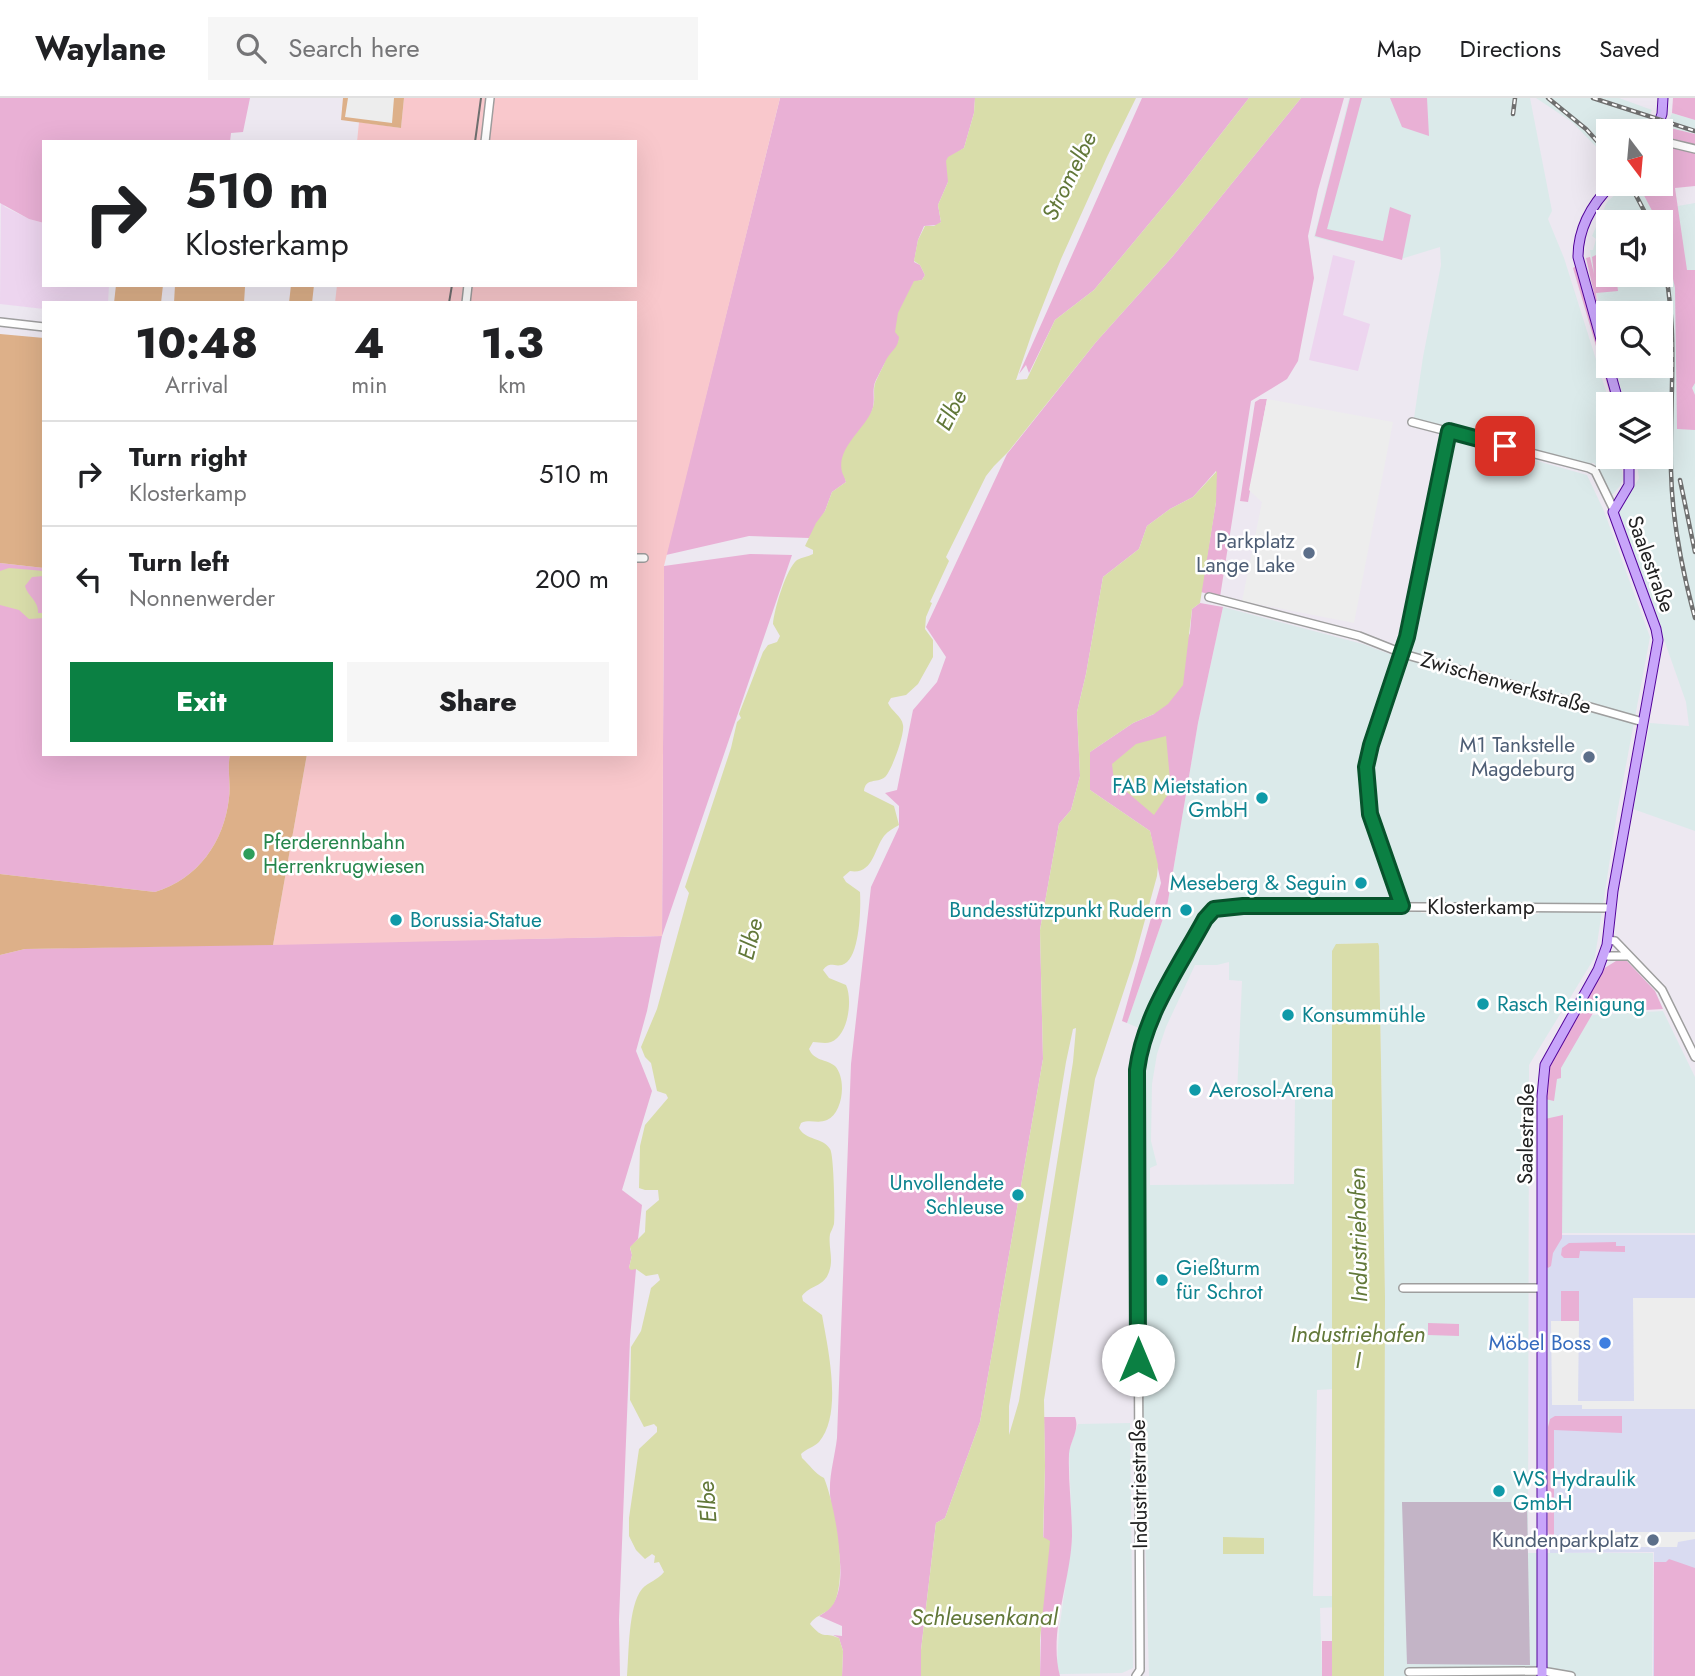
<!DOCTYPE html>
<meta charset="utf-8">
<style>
body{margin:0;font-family:Jost,sans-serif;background:#f6f6f6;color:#202124;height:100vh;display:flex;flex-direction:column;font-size:26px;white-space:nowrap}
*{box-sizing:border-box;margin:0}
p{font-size:23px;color:#757577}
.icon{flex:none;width:38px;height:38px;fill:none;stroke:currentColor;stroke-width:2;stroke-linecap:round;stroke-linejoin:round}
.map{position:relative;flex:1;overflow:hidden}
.side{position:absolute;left:42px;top:203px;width:595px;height:455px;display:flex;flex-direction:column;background:#fff;border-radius:0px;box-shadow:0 7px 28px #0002}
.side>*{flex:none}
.hud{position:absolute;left:42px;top:42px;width:595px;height:147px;border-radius:0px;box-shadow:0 7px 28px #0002;background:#fff;color:#202124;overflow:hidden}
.needle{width:46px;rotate:164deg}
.tools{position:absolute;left:1596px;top:21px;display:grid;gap:14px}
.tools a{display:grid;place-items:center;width:77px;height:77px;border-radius:0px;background:#fff;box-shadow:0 7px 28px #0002;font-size:35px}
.pin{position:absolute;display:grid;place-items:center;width:60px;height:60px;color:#fff;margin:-30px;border-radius:14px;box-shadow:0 4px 10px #0006}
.me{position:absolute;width:77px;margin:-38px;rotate:0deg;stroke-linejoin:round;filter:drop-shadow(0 0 5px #0008)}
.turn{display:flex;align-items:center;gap:24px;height:147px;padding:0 28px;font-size:32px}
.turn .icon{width:91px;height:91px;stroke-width:2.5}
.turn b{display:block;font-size:49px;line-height:60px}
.eta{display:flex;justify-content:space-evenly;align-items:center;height:119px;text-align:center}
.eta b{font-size:42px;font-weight:800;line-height:49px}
.primary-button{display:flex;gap:14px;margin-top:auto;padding:14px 28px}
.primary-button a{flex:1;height:80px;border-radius:0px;background:#0b8043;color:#fff;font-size:28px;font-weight:800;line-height:80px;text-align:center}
.primary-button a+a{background:#f6f6f6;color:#202124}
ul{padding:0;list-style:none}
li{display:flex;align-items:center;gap:21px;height:105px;padding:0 28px;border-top:2px solid #e0e0e0}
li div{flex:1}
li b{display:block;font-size:26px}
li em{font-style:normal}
header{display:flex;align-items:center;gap:42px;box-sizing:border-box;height:98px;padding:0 35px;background:#fff;border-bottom:2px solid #e0e0e0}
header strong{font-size:33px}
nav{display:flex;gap:38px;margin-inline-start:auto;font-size:24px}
.search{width:490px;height:63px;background:#f6f6f6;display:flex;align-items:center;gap:18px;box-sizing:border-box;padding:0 24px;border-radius:0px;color:#757577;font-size:26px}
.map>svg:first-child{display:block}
</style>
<header>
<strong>Waylane</strong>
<div class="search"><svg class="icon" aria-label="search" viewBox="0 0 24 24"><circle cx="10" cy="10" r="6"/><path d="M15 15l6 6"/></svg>Search here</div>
<nav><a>Map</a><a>Directions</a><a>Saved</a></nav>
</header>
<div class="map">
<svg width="1695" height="1578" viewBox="0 0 1695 1578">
<rect width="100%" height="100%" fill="#ede8f1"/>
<path fill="#d9dbf1" d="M1547,1137H1695V1578H1653L1654,1454L1550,1455Z"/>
<path fill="#dbeaea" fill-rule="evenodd" d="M1349,0H1530L1552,113L1548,121L1564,160L1610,306L1608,359H1620L1623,381L1620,388L1611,398L1594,365L1588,366L1414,320L1423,259L1441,167L1440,149L1401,161L1314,139Z
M1536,0H1619L1652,12L1642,33H1608V61L1572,24Z
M1672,15L1695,22V36L1666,29Z
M1626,86H1642L1655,112L1695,105V733L1633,711L1650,625L1689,628L1686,604L1619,414L1639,380L1636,359H1661V306H1625L1615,268H1661V215H1608V241L1597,197L1590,152H1593L1596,141L1592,138L1607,104ZM1608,124H1661V177H1608Z
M1456,340L1587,377L1604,413L1650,539L1617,715L1595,859L1529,967L1528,1455H1653L1652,1578H1384L1385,1198L1379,849L1377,845L1336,846L1333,1291L1317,1292L1313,1498H1340L1339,1509L1320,1510L1322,1578H1149L1141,1294L1144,973L1155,937L1127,925L1167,809L1198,625L1223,509L1363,546L1408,563ZM1229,864V882L1242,883L1237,997L1295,998L1294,1086L1150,1087V1070L1157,1067L1151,1043L1152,986L1157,956L1166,929L1195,867H1217Z
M1663,913L1695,979V1135H1548L1546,1000L1578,918Z
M1130,1325L1133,1570L1122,1575L1059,1576L1057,1566L1059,1533L1072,1440L1069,1352L1078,1326Z"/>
<path fill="#c3b4c6" d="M1402,1404H1527L1530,1567L1407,1566Z"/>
<path fill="#edd5ef" d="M1,104L5,109L29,121L44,125V187H109L108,205H44V211L0,206Z
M1333,157L1355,163L1343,217L1370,226L1358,273L1309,262Z"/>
<path fill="#e9b0d5" d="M0,0H250L243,34L231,35L230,44H44V125L29,121L0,105Z
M780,0H975L974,15L964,50L952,58L948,68V84L938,107L941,124L937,127L924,128L918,142L914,164L920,167L925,177L922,182L914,184C905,204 904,225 898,246C897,252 892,254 889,259C884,265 880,275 876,282C871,292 876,302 872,313C864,333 845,345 843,369C842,374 845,378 846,384L832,394L825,413L809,440L749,438L666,457Z
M1142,0H1249L1182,86L1094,192L1055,222L1029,275L1026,267L1019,276Z
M1301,0H1344L1318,92L1308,138L1314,180L1298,263L1287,281L1251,303L1220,499L1201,494L1216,404V373L1193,399L1170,411L1147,428L1139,451L1103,479L1086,576L1077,614L1080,678L1071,712L1059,726L1040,832L1043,961L980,1324L945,1420L936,1425L921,1552V1578H842L843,1553L839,1540L833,1537L842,1538V1528L819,1518C859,1499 831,1428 830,1395C829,1377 835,1358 837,1340L851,966L871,789L899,729V708L885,695L897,692L913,612L937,584L946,559L926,529L1007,356L1096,244L1173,158Z
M1350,0H1362L1327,131L1383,143L1390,109L1411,117L1402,162L1315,138Z
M1390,0H1427L1429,38L1402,29Z
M1673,0H1695V22L1672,15Z
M1666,29L1695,36V88L1675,90L1687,172H1695V285L1692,290L1695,297V332L1677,331L1675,190L1661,124H1658L1638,86H1661V48H1673L1674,43L1663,38Z
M1608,154V177H1616L1618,193L1596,195L1597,208L1586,160L1590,159L1594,176L1592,159L1596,157L1600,160Z
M1576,168L1615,306H1613L1573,170Z
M1260,301H1267L1248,404L1240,403L1255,304Z
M750,456L792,457L662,838L647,913L636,953L652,993L622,1092L642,1107L638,1141L630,1150L632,1157L629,1170L636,1171L630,1241L619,1522L620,1578H0V857L25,851L662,838L664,468Z
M0,465L44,470V656H230C227,671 231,686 229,700C224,744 198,781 155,794L0,776Z
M1200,505L1223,509L1198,625L1167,809L1127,925L1122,923L1161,785L1150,733L1090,692V654L1133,625L1154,616L1190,535L1192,511Z
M1625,861L1655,893L1663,911L1593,915L1561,970V980L1557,981L1554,1003L1545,1001L1547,975L1556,953L1603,871L1616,863Z
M1563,1017L1562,1140L1553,1155L1551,1168L1548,1170L1546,1168L1545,1021Z
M1616,1144V1148H1625V1154L1580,1153L1579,1160H1564L1561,1157L1562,1150L1569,1145Z
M1561,1193H1579V1223H1561Z
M1428,1225L1459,1226V1238L1428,1237Z
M1555,1318H1622V1335L1554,1332V1440H1549L1548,1432V1329L1550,1321Z
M1044,1319H1075C1080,1332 1070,1343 1069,1356C1068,1383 1072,1410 1072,1438C1071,1482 1048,1535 1060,1578H1040L1045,1368Z
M1669,1461L1695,1470V1578H1654V1464H1666Z
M1322,1543H1332V1578H1322Z"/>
<path fill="#f9c8cc" d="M404,0H780L664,468L662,838L273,847L307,656H635V205H335L337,187H635V44H357L359,24L401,30Z"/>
<path fill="#ddb089" d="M343,0H404L401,30L341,22Z
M116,187H163L161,205H114Z
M175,187L245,189L244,205H174Z
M291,187H314L312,205H289Z
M0,236L44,240V470L0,465Z
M230,656H307L273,847L25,851L0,857V776L155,794C198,781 224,744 229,700C231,686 227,671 230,656Z"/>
<path fill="#ededed" d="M348,0H394L392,25L345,19Z
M1267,301L1393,324L1354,525L1242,503L1262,404L1249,392Z
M1421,812H1539V816L1421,815Z
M1633,1200H1695V1311H1582V1307H1552L1551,1223H1579L1578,1303H1634Z
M1612,1434H1695V1441L1678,1444L1677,1449H1613Z"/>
<path fill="#d9ddaa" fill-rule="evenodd" d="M975,0H1136L1107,59L1061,161L1032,235L1016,282L1027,281L1055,222L1094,192L1182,86L1249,0H1301L1173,158L1096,244L1008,354L994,368L986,378L946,459L949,463L930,504L932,505L926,519L925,531L933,542V559L918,586L906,597L891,600L888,605C891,613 902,618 903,627C905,636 891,674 885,679C876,686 866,679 864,693L894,708L899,727C894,730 888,733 884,738C874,751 873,777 850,773L843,779L846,784L860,794C861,809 860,863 842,867C833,869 830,863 823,872L829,880L846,887C853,902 848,938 831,944C825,946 819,944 813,944L809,951C814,963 826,961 835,968C847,981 843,1015 827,1022C818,1026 810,1021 801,1025L799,1030C806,1043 823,1039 830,1051C834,1056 835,1118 834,1126C833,1130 831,1133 830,1136C828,1149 834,1161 829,1174C824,1189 810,1187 802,1198L803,1203L822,1217C828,1251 843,1316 819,1344C814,1349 806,1351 801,1356L802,1360C810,1367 814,1375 824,1380C835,1407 848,1479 834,1505C827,1517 816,1516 810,1526C825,1543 822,1533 839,1540L843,1553L842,1578H627C629,1556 628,1508 642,1491C648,1484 658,1482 664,1474L659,1464L654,1465L655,1458L652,1456L645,1461L636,1452L629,1438V1420L639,1351L657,1334V1329L654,1326L644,1329L630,1302L631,1249L641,1233L651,1190L660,1182L658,1176L646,1178L636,1171L631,1172L629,1170L632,1157L630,1149L645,1134L646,1113L659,1102L658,1092H645L639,1090L640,1048L645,1027L668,1000L666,996L657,993L651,965L645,959L641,949L657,911L689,795L685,789L687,783L731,650L737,624L741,620L739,616L763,554L768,547L777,544L780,538L773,526C774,512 786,471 797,462C802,459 808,459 813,456V452L805,448L816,425L825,413L832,394L846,384C845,380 843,377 842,374C836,350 865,331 872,312C877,300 871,291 877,281C880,274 883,269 886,262C891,252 898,251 899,239L895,234L898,215L914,183L922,182L925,177L920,167L914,163L918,142L925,128H934L941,124L938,107L948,84L946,63L948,59L964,50L974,15Z
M1217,373L1216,404L1200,505L1192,511L1183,587L1168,606L1154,616L1133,625L1090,654V692L1150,733L1158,767L1157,778L1134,862L1095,981L1044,1302L1045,1368L1043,1439L1050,1443L1040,1542V1578H921V1552L936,1425L945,1420L980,1324L1043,961L1040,832L1059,726L1071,712L1080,678L1077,614L1086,576L1103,479L1139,451L1147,428L1170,411L1193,399ZM1076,930L1073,964L1019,1303L1009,1337V1308L1066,964L1073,931Z
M9,470L44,473V478L32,479L25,488C28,499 39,503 38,515H44V520L29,521L19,512L0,507V473Z
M1166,638L1171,692L1154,717L1114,683L1112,666L1136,646Z
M1378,845L1379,848L1385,1198L1384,1578H1332V853L1336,846Z
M1223,1439L1264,1440V1456H1223Z"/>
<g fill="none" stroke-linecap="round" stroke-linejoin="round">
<g stroke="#9e9e9e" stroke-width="10">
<path id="minor" d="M485,44L490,0
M1670,45L1695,51
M466,205L468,187
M0,224L44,229
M1412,324L1589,370L1595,373L1613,410
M635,460H644
M1209,499L1359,538L1407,557L1643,624
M1402,808L1370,716L1365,675L1372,641L1407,539L1449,333
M1608,842L1615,843L1662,892L1695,959
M1604,858H1628
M1403,1190H1542
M1409,1574L1542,1573L1571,1578
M1136,1578L1140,1572L1137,973C1144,919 1180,862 1208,816L1214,811L1225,808L1611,810"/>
</g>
<g stroke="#52049a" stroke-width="11">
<path id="major" d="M1656,33L1662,16L1663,0
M1612,86C1592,106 1578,129 1578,159L1619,306
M1542,1578V998L1545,967L1598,872L1607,847L1613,793L1658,542L1656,531L1613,414L1629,387V359"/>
</g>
<use href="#minor" stroke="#fff" stroke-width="7"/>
<use href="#major" stroke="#c8a5fa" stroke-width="9"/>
<path stroke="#6f6f6f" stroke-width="2" d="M475,44L481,0
M449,205L452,187"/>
<g stroke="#6f6f6f" stroke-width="4.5">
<path id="rail" d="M1548,0L1586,31L1608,55
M1593,0L1695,33
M1513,16L1515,0
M1630,86L1650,124
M1661,155C1680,226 1669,301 1671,373C1672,423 1682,472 1695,520
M1680,382L1695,454"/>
</g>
<use href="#rail" stroke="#fff" stroke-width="2" stroke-dasharray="5" stroke-linecap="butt"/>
</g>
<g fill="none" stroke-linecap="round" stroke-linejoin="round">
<g stroke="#07532c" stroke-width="18">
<path id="route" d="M1138,1262L1137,972C1144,917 1179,869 1205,821L1214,811L1243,808H1402L1370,716L1366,669L1371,647L1407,539L1449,333L1505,348"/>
</g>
<use href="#route" stroke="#0b8043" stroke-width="12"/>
</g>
<g fill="#5c6f8a" stroke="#fff" stroke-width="2.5">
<circle cx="1309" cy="455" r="7"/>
<circle cx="1589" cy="659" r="7"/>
<circle cx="1653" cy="1442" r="7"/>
</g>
<g fill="#0f9aa8" stroke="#fff" stroke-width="2.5">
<circle cx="1262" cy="700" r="7"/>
<circle cx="1361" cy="785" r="7"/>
<circle cx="1186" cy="812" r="7"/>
<circle cx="396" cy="822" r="7"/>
<circle cx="1483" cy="906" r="7"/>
<circle cx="1288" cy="917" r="7"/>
<circle cx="1195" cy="992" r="7"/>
<circle cx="1018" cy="1097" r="7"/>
<circle cx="1162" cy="1182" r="7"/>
<circle cx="1499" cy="1393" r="7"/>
</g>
<circle fill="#2e9e5b" stroke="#fff" stroke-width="2.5" cx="249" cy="756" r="7"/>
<circle fill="#3f7fe0" stroke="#fff" stroke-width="2.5" cx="1605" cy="1245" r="7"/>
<g text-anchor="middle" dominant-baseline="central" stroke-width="5" stroke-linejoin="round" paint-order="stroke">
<g font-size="21" fill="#4e5e75" stroke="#fff" text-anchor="end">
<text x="1295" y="443">Parkplatz<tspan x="1295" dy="24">Lange Lake</tspan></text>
<text x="1575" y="647">M1 Tankstelle<tspan x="1575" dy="24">Magdeburg</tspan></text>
<text x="1639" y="1442">Kundenparkplatz</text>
</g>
<g font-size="21" fill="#212121" stroke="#fff">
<text transform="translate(1651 466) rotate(70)">Saalestraße</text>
<text transform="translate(1506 585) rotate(16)">Zwischenwerkstraße</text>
<text x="1481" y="809">Klosterkamp</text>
<text transform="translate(1526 1036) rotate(-89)">Saalestraße</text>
<text transform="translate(1139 1386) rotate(-91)">Industriestraße</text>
</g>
<g font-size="21" fill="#0d838f" stroke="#fff" text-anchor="start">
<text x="1248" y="688" text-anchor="end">FAB Mietstation<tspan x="1248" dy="24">GmbH</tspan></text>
<text x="1347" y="785" text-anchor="end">Meseberg &amp; Seguin</text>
<text x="1172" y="812" text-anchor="end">Bundesstützpunkt Rudern</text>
<text x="410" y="822">Borussia-Statue</text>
<text x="1497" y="906">Rasch Reinigung</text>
<text x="1302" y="917">Konsummühle</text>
<text x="1209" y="992">Aerosol-Arena</text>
<text x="1004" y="1085" text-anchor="end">Unvollendete<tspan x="1004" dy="24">Schleuse</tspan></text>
<text x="1176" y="1170">Gießturm<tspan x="1176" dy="24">für Schrot</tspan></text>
<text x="1513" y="1381">WS Hydraulik<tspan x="1513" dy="24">GmbH</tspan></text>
</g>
<g font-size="21" fill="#27864d" stroke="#fff" text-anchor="start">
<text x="263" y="744">Pferderennbahn<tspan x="263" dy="24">Herrenkrugwiesen</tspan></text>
</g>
<g font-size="21" fill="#366cbe" stroke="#fff" text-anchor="end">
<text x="1591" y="1245">Möbel Boss</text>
</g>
<g font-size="23" font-style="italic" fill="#627839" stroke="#fff">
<text transform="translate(1069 78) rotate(-64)">Stromelbe</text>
<text transform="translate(951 312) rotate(-63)">Elbe</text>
<text transform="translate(750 841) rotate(-76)">Elbe</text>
<text transform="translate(1358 1137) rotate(-91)">Industriehafen</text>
<text x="1358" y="1236">Industriehafen<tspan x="1358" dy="26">I</tspan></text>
<text transform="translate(707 1404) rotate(-94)">Elbe</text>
<text x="984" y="1519">Schleusenkanal</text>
</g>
</g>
</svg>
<div class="tools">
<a><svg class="needle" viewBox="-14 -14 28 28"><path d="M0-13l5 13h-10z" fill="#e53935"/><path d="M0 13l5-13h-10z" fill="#757577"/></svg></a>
<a><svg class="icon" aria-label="sound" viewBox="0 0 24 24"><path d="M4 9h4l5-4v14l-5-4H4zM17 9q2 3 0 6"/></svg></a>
<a><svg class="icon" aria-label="search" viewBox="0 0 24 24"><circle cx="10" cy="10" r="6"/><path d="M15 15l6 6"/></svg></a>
<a><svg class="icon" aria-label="layers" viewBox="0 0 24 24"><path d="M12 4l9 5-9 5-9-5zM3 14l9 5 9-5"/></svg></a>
</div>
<div class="pin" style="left:1505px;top:348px;background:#d93025"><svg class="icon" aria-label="arrive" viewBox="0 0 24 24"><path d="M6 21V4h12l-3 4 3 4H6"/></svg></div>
<svg class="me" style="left:1138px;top:1262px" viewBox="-20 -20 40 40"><circle r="19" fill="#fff"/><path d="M0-13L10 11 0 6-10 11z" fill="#0b8043"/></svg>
<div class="hud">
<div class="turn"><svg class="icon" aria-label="right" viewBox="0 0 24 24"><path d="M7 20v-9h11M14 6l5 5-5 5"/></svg><div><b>510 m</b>Klosterkamp</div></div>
</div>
<section class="side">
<div class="eta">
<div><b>10:48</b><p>Arrival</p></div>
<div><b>4</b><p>min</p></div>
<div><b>1.3</b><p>km</p></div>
</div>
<ul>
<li><svg class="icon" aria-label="right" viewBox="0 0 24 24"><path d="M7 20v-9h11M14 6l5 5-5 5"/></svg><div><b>Turn right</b><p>Klosterkamp</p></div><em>510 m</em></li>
<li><svg class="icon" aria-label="left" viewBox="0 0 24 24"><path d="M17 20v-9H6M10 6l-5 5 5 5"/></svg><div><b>Turn left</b><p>Nonnenwerder</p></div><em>200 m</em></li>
</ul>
<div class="primary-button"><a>Exit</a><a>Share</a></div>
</section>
</div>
